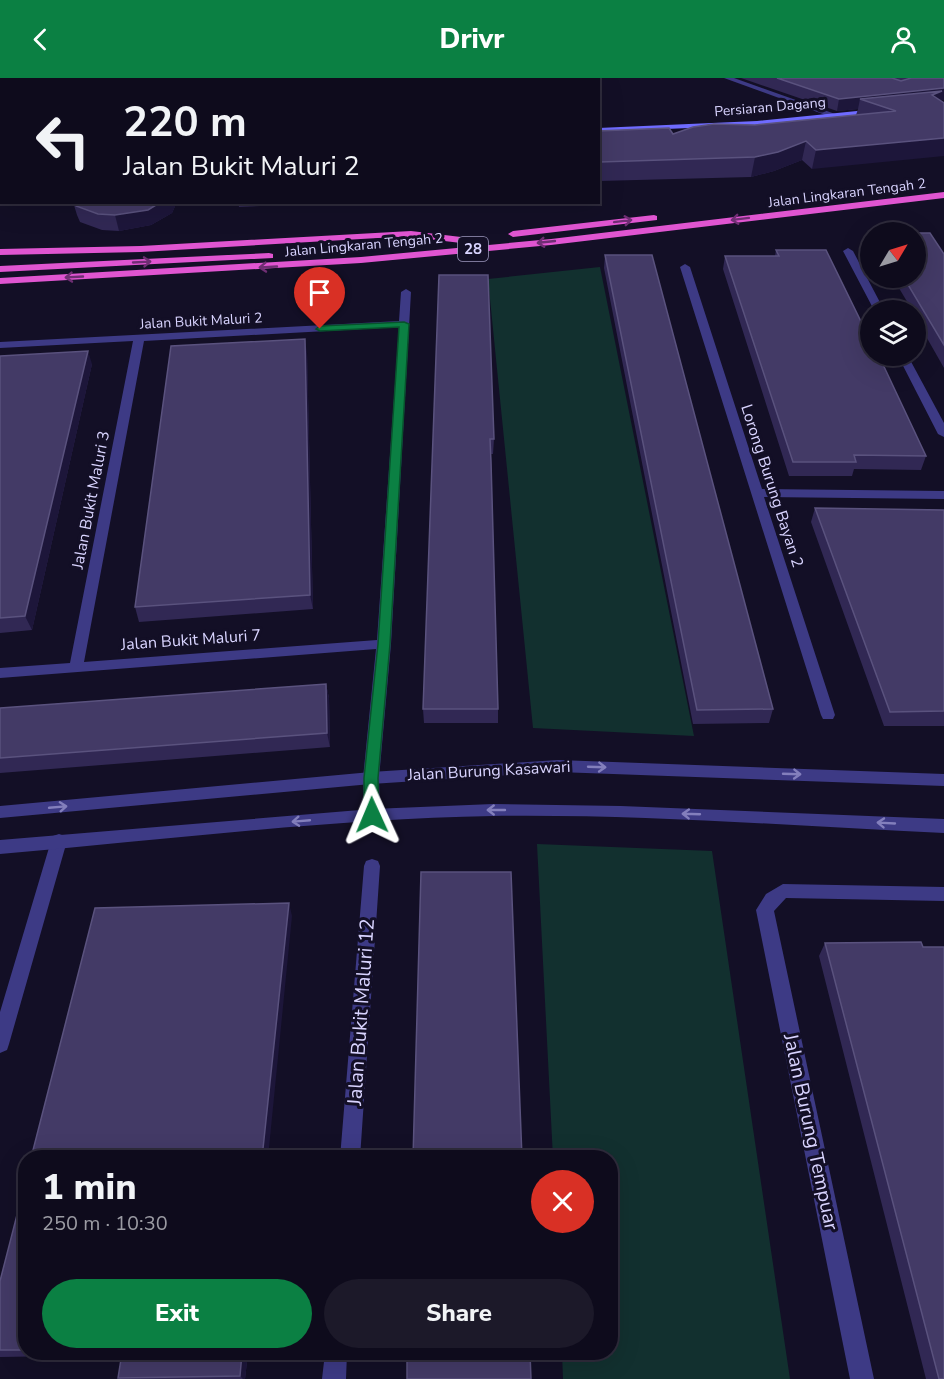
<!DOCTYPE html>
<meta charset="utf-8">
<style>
body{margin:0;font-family:"Nunito Sans",sans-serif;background:#1c1929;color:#f1f3f6;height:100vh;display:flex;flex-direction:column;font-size:22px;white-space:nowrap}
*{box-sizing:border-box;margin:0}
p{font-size:20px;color:#9b9ba3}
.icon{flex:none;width:33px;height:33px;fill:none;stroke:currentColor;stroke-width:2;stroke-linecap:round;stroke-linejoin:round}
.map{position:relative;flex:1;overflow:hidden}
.drawer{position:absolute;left:18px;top:1072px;width:600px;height:210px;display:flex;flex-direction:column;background:#0e0b1c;border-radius:24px;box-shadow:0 6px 24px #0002,0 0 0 2px #2e2b3b}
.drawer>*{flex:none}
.guide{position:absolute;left:0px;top:0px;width:600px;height:126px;box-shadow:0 6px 24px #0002,0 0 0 2px #2e2b3b;background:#0e0b1c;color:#f1f3f6;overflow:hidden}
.needle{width:39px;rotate:52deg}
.controls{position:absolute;left:860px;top:144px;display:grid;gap:12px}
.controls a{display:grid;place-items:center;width:66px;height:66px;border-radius:50%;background:#0e0b1c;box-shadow:0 6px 24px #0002,0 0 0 2px #2e2b3b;font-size:30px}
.pin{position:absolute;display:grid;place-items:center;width:51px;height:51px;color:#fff;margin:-62px -26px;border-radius:50% 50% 50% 0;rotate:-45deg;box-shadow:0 0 6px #0007}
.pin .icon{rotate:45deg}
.me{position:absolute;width:66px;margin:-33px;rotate:359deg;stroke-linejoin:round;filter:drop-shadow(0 0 4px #0008)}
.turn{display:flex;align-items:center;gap:21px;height:126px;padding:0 24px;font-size:27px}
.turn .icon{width:78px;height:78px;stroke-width:2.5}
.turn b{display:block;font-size:42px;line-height:51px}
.round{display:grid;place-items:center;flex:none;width:63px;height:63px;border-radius:32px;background:#1c1929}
.summary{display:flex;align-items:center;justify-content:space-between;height:102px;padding:0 24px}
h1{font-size:36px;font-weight:800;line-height:45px}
.action{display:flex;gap:12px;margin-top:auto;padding:12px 24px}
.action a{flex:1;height:69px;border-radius:36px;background:#0b8043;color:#fff;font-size:24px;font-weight:800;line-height:69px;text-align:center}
.action a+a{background:#1c1929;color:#f1f3f6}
header{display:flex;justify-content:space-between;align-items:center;height:78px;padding:0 24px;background:#0b8043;color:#fff;font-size:27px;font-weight:800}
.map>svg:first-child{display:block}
</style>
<header><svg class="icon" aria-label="back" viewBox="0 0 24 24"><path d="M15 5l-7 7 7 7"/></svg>Drivr<svg class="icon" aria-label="person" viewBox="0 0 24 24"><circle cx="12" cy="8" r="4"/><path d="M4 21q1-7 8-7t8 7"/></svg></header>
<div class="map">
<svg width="944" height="1301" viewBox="0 0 944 1301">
<rect width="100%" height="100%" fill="#130f26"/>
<path fill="#12302f" d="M600,189L694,658L533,650L488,201Z
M537,766L712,773L790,1301H563L562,1275H610V1080H553Z"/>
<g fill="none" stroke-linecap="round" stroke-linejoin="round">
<path fill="#3d3a85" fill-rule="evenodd" d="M378,0H384V2H378Z
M724,0H734L838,37L831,39Z
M848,170L853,173L884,232H874L843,173Z
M685,186L690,189L762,411L944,413V421L764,419L835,637L833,641H823L821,637L680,189Z
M406,211L411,214L391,566L379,700L380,737L378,742L372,743L366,742L364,737L363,700L376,571L0,600V590L70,585L133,263L0,270V264L399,243L401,214ZM399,249L377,562L84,584L144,263Z
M898,278H908L944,345V359L938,356Z
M59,756L65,758L67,763L9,966L7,972L0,975V934L51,763L53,758Z
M372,781L378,783L380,788L360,1080H340L364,788L366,783Z
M783,806L944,809V823L786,820L774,833L874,1301H850L756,832L766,816Z
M325,1275H347L346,1301H322Z"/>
<path fill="#3d3a85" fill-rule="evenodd" d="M558,682L944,696V708L558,694L371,706L0,740V728L371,694Z
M493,726L621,728L944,741V755C794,748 643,736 493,738C328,741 164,762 0,776V762L372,731Z"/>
<path fill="#6f6bff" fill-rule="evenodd" d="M877,31L880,35L757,47L598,54V50L757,43Z"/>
<path fill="#e055d1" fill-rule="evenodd" d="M944,114V120L551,167L361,185L0,206V200L361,179L551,161Z
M654,137L657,138V142L513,159L508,156L513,153Z
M411,153L461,159L466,162L461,165L411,159L378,160L141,174L0,177V171L141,168Z
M269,175L273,176V180L0,194V188Z"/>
</g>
<path fill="#312854" d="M0,0L2,2V105H0Z
M741,0H944V22H940L812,91L802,82L774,93L751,99L599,103L598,53L673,56L856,37L858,31L837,33Z
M73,124H177L172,135L151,147L119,153L102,152L80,144L77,137Z
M238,124H261V128L239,129Z
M776,172L926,378L921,392L854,391L852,398H789L723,191L725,178H775Z
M944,176V290L915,239V232H912L893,200H915Z
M605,177L773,631L769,645L693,646L604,190Z
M439,197L494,361L493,376H491L498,631V645H424L423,631Z
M307,275L313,531L139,544L135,529Z
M0,278L92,286L32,552L0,555Z
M815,430L944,432V648H884L811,444Z
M326,606L329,620L330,669L0,695V630Z
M825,865L923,869L944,1301H926L819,878Z
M26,1102V1275H248L245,1301H119L118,1300L122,1277L0,1279V1203Z"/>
<path fill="#1d163a" d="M944,10V22L860,21L858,31L837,33L839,21Z
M944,60V78L812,91L816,72Z
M806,63L802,82L774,93L751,99L755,79Z
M161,124H177L172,135L151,147L119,153L115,137Z
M305,261L307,275L313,531L310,517Z
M88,273L92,286L32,552L25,538Z
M326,606L329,620L330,669L327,655Z
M289,825L292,838L268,1080H262Z
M242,1275H248L245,1301H243L240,1298Z"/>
<path fill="#433a66" stroke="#5a527e" stroke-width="1.5" d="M0,0H362V2H2V90H0Z
M777,0H892L901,3L911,0H944V10L839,21Z
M942,13L932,17L944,25V60L816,72L806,63L778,74L755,79L600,84L598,79V53L669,50L673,56L693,49L714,46L755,47L896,33L860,21Z
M74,124H161L148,132L115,137L98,136L76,128Z
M915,155H930L944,176V267L904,200H915Z
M776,172H826L870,262V278H879L926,378L854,377L856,384H793L725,178H779Z
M605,177H652L773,631L697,632Z
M439,197H488L494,361H490L491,384L498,631H423Z
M305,261L310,517L135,529L171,268Z
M88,273L25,538L0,540V278Z
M815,430L944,432V633L890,634Z
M326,606L327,655L0,680V630Z
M421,794H511L522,1080H413Z
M289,825L262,1080H31L95,830Z
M921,864L923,869H944V1301H939L825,865Z
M26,1102V1272H0V1203Z
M122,1275H242L240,1298L118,1300Z
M407,1275H530L531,1301H407Z"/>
<defs><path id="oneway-shaft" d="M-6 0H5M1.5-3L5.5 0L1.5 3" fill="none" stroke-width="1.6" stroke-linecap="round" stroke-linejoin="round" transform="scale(1.5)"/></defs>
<g stroke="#6f2e73">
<use href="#oneway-shaft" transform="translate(740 141) rotate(173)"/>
<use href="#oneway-shaft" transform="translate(623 143) rotate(-7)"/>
<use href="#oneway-shaft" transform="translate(546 164) rotate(174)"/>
<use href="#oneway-shaft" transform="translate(142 184) rotate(-3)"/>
<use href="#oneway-shaft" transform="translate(268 189) rotate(177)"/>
<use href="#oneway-shaft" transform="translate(74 199) rotate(177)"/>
</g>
<g stroke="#837fbc">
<use href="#oneway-shaft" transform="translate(597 689) rotate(2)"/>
<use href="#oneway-shaft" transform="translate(792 696) rotate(2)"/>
<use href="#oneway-shaft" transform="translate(58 729) rotate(-5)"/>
<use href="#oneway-shaft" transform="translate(496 732) rotate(180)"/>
<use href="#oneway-shaft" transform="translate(691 736) rotate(-178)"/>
<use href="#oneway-shaft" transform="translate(301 743) rotate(175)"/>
<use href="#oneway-shaft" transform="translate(886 745) rotate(-177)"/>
</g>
<path fill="#0b8043" stroke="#07532c" stroke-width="1.5" d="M404,244L409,246L390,566L378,700L379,737L377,741H366L364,737V700L378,566L399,249L320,253L316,251L320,248Z"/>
<g text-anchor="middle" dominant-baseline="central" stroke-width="6" stroke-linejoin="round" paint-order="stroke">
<g font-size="14" fill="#d9d4ff" stroke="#130f26">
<text transform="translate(770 29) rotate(-5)">Persiaran Dagang</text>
<text transform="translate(847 115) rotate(-7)">Jalan Lingkaran Tengah 2</text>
<text transform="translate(364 167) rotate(-5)">Jalan Lingkaran Tengah 2</text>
<text transform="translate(201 243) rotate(-3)">Jalan Bukit Maluri 2</text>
</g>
<rect fill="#130f26" stroke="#9e99be" stroke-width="1.5" x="458" y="159" width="30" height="24" rx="4.5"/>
<g font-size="15" font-weight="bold" fill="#d9d4ff">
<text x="473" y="171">28</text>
</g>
<g font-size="16" fill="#d9d4ff" stroke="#130f26">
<text transform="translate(772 408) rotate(72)">Lorong Burung Bayan 2</text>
<text transform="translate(91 422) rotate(-79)">Jalan Bukit Maluri 3</text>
<text transform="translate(191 562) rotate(-4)">Jalan Bukit Maluri 7</text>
<text transform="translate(489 693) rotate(-3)">Jalan Burung Kasawari</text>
</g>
<g font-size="20" fill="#d9d4ff" stroke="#130f26">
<text transform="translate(361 934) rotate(-86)">Jalan Bukit Maluri 12</text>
<text transform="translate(811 1054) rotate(78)">Jalan Burung Tempuar</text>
</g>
</g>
</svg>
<div class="controls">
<a><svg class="needle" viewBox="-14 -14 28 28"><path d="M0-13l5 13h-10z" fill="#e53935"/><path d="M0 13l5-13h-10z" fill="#9b9ba3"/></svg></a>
<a><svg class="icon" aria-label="layers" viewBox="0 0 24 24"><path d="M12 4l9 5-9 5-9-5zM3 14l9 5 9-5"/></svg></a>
</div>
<div class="pin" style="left:320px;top:251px;background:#d93025"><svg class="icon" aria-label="arrive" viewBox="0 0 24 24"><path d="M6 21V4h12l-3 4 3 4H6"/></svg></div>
<svg class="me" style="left:372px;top:737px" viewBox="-20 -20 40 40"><path d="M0-17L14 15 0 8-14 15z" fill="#0b8043" stroke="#fff" stroke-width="4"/></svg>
<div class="guide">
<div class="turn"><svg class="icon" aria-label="left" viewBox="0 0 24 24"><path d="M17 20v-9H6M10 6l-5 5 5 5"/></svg><div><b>220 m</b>Jalan Bukit Maluri 2</div></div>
</div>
<section class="drawer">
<div class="summary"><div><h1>1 min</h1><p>250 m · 10:30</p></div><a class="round" style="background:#d93025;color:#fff"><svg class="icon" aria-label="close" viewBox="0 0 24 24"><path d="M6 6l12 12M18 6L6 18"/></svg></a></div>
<div class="action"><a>Exit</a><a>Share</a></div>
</section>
</div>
